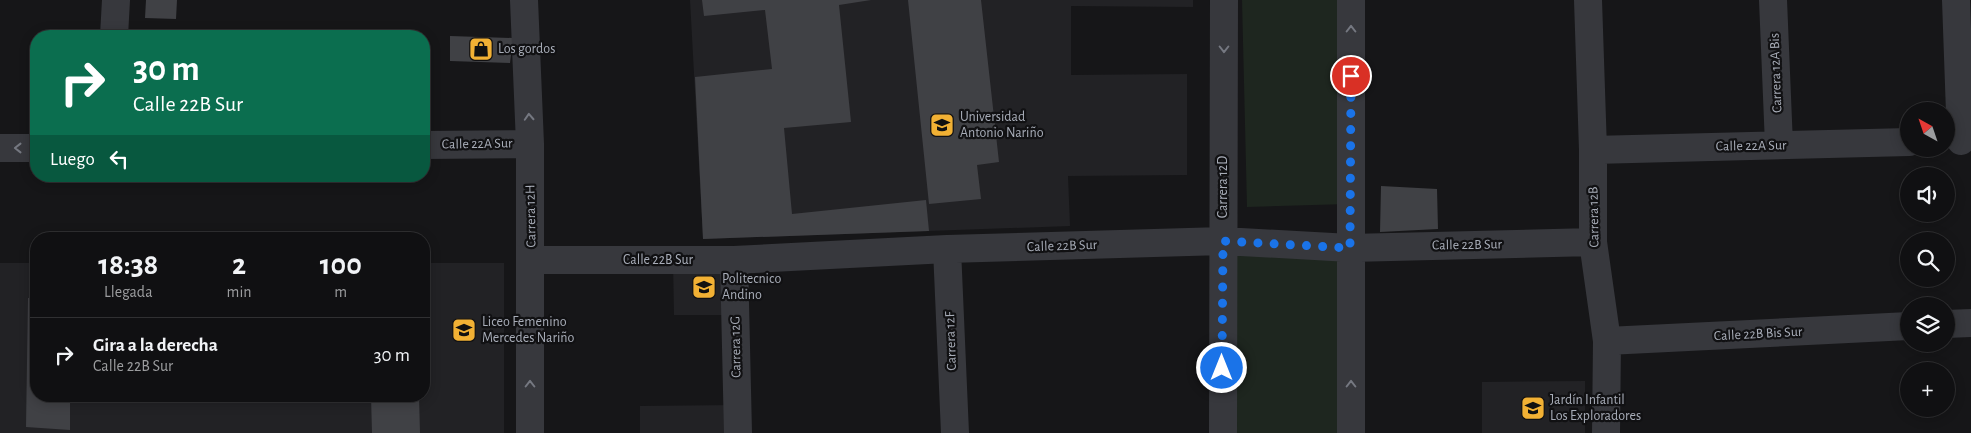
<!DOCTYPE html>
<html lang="es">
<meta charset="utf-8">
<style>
body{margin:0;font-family:"Alegreya Sans",sans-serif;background:#1e1e20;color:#f1f3f6;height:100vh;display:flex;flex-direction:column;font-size:19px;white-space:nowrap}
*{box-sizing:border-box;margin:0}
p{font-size:16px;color:#9c9d9f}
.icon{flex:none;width:28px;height:28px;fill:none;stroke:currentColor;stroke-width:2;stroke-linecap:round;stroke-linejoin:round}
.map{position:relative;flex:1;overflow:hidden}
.sheet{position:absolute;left:30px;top:232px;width:400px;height:170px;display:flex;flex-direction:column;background:#101012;border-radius:20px;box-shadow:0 2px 12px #0003,0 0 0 1px #303032}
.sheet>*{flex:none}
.guide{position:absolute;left:30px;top:30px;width:400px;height:152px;border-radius:20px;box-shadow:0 2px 12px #0003,0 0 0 1px #303032;background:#0b6e4f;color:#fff;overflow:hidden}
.needle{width:32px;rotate:320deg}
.controls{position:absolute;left:1900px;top:102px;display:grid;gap:10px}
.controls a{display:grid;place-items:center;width:55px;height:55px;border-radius:50%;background:#101012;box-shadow:0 2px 12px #0003,0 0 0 1px #303032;font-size:25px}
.pin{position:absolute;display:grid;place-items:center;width:42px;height:42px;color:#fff;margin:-21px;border:2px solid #fff;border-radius:50%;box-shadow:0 1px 5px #0007}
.me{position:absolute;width:55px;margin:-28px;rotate:0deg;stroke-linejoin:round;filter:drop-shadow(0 0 4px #0008)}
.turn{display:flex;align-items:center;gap:18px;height:105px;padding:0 20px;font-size:22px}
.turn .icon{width:65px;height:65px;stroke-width:2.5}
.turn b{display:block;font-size:35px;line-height:42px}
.then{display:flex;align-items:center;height:48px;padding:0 20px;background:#0003;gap:10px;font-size:19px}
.eta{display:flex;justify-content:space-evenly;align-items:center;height:85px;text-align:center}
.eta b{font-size:30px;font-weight:700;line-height:35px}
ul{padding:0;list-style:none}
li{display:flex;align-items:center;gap:15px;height:75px;padding:0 20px;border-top:1px solid #303032}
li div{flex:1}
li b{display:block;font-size:19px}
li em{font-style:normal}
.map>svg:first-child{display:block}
</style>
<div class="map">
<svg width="1971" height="433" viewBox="0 0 1971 433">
<rect width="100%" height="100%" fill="#161618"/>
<path fill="#222225" d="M690,0H1193V7L1071,6V75L1187,74V175L1068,176L1070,226L703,239Z
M673,260H734L736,315H674Z
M0,263H36V396H424V263H504V433H0Z
M1585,381V433H1482V382Z
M738,405V433H640V406Z"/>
<path fill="#1e261f" d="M1242,0H1342L1348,204L1247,207Z
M1224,254L1339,260L1342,433H1231Z"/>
<path fill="#404145" d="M146,0H177L176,19L145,18Z
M702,0H871L839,5L851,122L784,128L792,214L926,200L929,231L703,239L695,77L772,69L765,10L704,16Z
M908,0H981L999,162L977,165L981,199L929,204Z
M450,36L513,38L510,63L450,61Z
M1381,186L1437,189L1438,229L1380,232Z
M28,298H36V396H70V430L26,427Z
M371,396H419L420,433H372Z"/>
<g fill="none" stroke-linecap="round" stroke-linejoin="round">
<path stroke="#37383d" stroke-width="28" d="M524,0L530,144V433
M1588,0L1593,150V242L1607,341L1606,433
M1773,0L1779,145
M1956,0L1961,141
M114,36L116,0
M424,145L530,144
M0,148H36
M1593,150L1909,142
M947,249L955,433
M531,260H734L947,249L1223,241L1350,248L1593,242
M734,260L738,433
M1946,324L1971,323
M1607,341L1909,326
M1223,433L1224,0
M1351,433V0"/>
</g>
<defs><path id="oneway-chevron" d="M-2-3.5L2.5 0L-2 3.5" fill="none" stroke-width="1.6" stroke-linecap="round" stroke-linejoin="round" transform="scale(1.25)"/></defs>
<g stroke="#757881">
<use href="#oneway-chevron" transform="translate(1351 29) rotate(-90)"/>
<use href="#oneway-chevron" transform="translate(1224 49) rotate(90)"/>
<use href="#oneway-chevron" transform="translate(529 117) rotate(-93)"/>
<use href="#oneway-chevron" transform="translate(18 148) rotate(180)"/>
<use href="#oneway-chevron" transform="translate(530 384) rotate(-90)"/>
<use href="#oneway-chevron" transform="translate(1351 384) rotate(-90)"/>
</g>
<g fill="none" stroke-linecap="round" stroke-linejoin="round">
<path stroke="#1a73e8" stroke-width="9" stroke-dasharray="0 16.2" d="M1222,368L1223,241L1350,248L1351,76"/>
</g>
<defs>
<g id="shop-square" transform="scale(1.25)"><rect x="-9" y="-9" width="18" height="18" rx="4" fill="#f2b134" stroke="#111113"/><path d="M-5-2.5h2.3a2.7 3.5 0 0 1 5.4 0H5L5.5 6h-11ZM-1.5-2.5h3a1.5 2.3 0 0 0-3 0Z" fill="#111"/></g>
<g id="university-square" transform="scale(1.25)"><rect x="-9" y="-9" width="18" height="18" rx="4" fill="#f2b134" stroke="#111113"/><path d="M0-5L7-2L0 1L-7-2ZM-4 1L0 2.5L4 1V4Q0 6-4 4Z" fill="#111"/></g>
<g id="school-square" transform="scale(1.25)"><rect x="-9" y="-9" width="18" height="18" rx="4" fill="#f2b134" stroke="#111113"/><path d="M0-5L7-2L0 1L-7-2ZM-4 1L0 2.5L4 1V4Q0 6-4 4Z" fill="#111"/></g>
</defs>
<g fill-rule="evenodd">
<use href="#shop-square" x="481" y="49"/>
<use href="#university-square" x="942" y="125"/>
<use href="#university-square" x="704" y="287"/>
<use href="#school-square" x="464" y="330"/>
<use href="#school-square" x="1533" y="408"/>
</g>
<g text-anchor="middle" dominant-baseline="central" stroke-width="4.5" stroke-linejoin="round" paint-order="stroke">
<g font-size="14" fill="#a8adb8" stroke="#111113" text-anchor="start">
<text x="498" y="49">Los gordos</text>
<text x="960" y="117">Universidad<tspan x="960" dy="16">Antonio Nariño</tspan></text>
<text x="722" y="279">Politecnico<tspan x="722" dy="16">Andino</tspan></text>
<text x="482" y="322">Liceo Femenino<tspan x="482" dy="16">Mercedes Nariño</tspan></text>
<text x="1550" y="400">Jardín Infantil<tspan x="1550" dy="16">Los Exploradores</tspan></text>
</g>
<g font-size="14" fill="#a8adb8" stroke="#111113">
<text transform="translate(1776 73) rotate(-92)">Carrera 12A Bis</text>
<text transform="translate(477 144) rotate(-1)">Calle 22A Sur</text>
<text transform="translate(1751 146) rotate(-1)">Calle 22A Sur</text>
<text transform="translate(1223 187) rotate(-90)">Carrera 12D</text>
<text transform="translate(531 216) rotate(-91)">Carrera 12H</text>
<text transform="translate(1594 217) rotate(-91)">Carrera 12B</text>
<text transform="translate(1467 245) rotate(-1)">Calle 22B Sur</text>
<text transform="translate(1062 246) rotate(-2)">Calle 22B Sur</text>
<text x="658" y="260">Calle 22B Sur</text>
<text transform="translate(1758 334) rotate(-3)">Calle 22B Bis Sur</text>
<text transform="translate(951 341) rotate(-92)">Carrera 12F</text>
<text transform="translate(736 347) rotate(-91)">Carrera 12G</text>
</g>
</g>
</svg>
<div class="controls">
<a><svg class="needle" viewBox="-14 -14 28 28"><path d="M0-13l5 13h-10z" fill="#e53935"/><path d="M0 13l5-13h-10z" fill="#9c9d9f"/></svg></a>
<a><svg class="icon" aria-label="sound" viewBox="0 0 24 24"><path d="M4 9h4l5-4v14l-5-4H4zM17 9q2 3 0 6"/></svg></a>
<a><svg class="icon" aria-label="search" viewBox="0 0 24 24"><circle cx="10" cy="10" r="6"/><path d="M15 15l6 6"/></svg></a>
<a><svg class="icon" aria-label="layers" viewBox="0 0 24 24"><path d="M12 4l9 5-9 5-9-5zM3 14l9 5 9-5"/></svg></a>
<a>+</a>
</div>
<div class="pin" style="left:1351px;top:76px;background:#d93025"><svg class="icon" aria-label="arrive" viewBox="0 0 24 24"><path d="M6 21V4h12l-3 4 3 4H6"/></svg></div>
<svg class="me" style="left:1222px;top:368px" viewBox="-20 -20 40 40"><circle r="17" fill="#1a73e8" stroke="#fff" stroke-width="3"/><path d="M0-11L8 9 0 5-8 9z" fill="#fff"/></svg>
<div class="guide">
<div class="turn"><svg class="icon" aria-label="right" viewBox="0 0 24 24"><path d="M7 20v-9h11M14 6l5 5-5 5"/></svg><div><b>30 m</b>Calle 22B Sur</div></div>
<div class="then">Luego<svg class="icon" aria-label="left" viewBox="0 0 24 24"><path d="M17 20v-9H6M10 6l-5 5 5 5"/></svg></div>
</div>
<section class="sheet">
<div class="eta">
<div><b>18:38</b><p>Llegada</p></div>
<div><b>2</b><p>min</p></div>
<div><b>100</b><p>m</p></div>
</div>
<ul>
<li><svg class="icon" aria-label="right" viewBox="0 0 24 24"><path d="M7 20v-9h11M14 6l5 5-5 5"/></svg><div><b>Gira a la derecha</b><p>Calle 22B Sur</p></div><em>30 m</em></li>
</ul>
</section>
</div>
